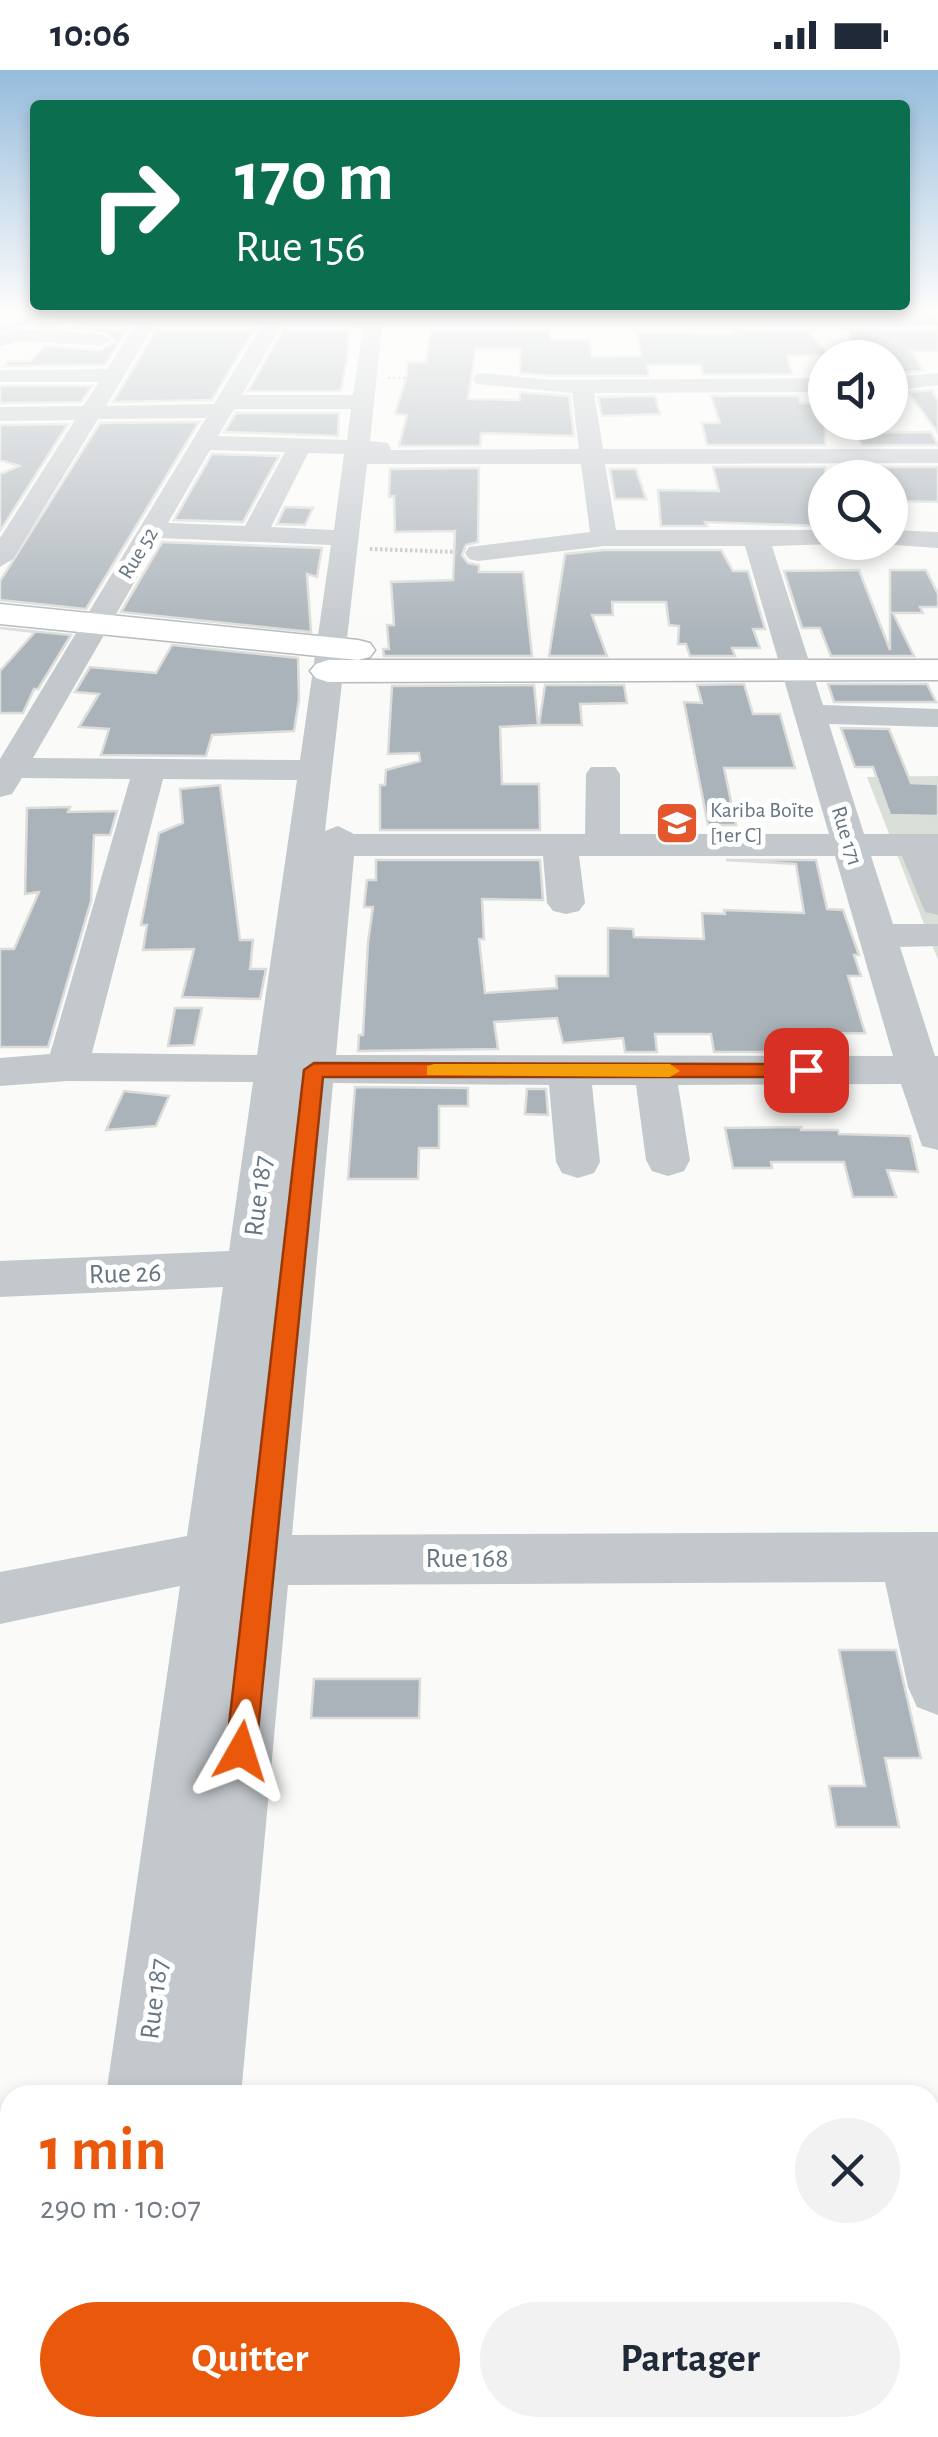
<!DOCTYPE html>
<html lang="fr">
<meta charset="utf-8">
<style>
body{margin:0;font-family:"Alegreya Sans",sans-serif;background:#f2f2f3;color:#1f2937;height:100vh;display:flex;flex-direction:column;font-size:38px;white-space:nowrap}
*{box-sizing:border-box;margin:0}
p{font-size:32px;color:#747a83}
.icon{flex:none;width:55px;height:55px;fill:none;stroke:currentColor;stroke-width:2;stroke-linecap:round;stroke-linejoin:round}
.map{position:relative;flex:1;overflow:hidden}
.panel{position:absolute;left:0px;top:2015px;width:940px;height:352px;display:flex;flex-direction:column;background:#fff;border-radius:30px 30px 0 0;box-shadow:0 5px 15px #0003}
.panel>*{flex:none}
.top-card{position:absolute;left:30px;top:30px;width:880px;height:210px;border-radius:10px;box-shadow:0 5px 15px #0003;background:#0b6e4f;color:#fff;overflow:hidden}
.fabs{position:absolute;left:808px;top:270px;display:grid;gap:20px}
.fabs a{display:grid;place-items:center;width:100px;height:100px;border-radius:50%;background:#fff;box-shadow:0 5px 15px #0003;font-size:50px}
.pin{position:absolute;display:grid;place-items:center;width:85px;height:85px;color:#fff;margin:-42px;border-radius:20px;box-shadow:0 5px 15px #0006}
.me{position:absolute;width:110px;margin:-55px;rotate:6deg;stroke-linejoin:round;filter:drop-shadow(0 0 8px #0008)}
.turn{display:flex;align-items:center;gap:35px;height:210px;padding:0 40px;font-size:45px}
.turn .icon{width:130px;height:130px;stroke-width:2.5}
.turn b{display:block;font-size:70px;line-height:85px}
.round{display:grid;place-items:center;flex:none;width:105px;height:105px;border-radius:52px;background:#f2f2f3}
.summary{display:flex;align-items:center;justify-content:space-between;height:170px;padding:0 40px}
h1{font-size:60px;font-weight:700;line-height:75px;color:#ea580c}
.button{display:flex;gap:20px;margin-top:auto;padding:20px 40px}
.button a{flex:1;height:115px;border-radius:60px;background:#ea580c;color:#fff;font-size:40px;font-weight:700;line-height:115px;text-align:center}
.button a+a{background:#f2f2f3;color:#1f2937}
.status{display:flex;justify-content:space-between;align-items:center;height:70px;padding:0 50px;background:#fff;direction:ltr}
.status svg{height:28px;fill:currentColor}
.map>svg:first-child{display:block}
</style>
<div class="status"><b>10:06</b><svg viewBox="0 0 49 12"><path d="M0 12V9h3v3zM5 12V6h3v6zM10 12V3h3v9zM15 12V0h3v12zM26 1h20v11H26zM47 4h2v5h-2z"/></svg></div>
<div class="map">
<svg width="938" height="2367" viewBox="0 0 938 2367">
<rect width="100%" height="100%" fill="#fafaf8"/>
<path fill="#dadfd7" d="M938,706V890L867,707Z"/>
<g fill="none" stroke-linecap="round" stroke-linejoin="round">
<path stroke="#bbc7cb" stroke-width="5" d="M0,260L56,241"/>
</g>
<path fill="#aab3b9" stroke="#dcdcda" stroke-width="2.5" d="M93,260H127L105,295L5,296L8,291H31L44,276L101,280L115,271L103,261Z
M156,260H254L212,330L113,332Z
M283,260H348L349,277L341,321H248Z
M431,260H548L552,270H589L592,287L641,286L637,263L736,264L733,260H807L829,285L787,286L792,304L704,305L701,295H647L649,306H551L520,303V279L476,278L468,329L520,330V322L569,326L574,366L481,363L480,376H399L407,345L395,344L407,304V292H426Z
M848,260H938V281H911L923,301L894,303L890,288H857Z
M0,316H92L81,332L0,333Z
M932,320L938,332V363L908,322Z
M655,326L660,344L602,346L598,327Z
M711,326H798L800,333H825V375H707L702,353H720Z
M236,343H339L338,366L224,362Z
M199,352L86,539L0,530V511L100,353Z
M68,354L0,461V404L19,396L0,390V355Z
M931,362L938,375H862L854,363Z
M212,384L279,386L243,452L174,450Z
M713,397H825V456L705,452L707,456H661L658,420L719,421Z
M876,397H938V432L890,431V408H882Z
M479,398L478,472L466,475L462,485L468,493L479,495V502H523L532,586H384L383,579H389L387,555H394L391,512L453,510L455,461L395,462L394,426L389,427L390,399Z
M610,399H636L646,429H615Z
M285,437L313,438L305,455L277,454Z
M162,472L322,478L317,507L307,504L311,562L121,542Z
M604,480H721L733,501H748L765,559H753L760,578H732L735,586H690L686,574H678L679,556L669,555L666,532H612L613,545H592L607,586H549L565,484Z
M859,500L890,580V500H926L938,524V537H920L923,543H893L914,586H831L820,558H802L784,501Z
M0,558L71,565L38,619H34L23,643H0V601L35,562Z
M172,575L298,588L299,629L294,661L212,665L206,686L101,685L109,659L79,657L99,624L75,622L90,597L156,603Z
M744,614L753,644H780L795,698H724L736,755H708L684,632L702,633L697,615Z
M828,614H927L936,632H834Z
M534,615L538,655L500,657L502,714H539L540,760H380V715H385L386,700L420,691L419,683L388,684L392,616Z
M545,615H624L627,633L580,634L582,655H539Z
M841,658L889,659L911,713L938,714V746L890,745L873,697H855Z
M220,715L240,870H253L250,899H266L260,929L182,927L194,879L143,880L147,855H141L159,763L183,753L180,719Z
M70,737L68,742L117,741L110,765H94L91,831L48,977H0V879H14L39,822L25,824L27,738Z
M376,790H540L543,830L482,829L484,869H479L485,923L557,918L556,906H608V858L633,859L634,867L704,869L702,843L725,844L724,840L804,843L796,794L726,790H816L827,839L843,840L859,885H854L861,906H848L865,963L808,964L809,974L772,972L774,982H714L711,964H655L657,982H625L623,968L563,973L557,948L494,952L498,979L358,981L359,965H363L368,872L373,837H364L367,810H376Z
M175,938H202L194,975L168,976Z
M355,1017L468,1018V1036H439V1078H419L418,1109H348Z
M527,1019H546L548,1045L525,1044Z
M124,1021L169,1026L156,1056L106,1060Z
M801,1057V1060H838L839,1064L910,1066L918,1102L887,1100L896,1127H853L844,1092H771L772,1098H733L725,1058Z
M839,1580H896L921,1688H885L899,1757H836L829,1716H865Z
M314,1609H420L419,1648H311Z"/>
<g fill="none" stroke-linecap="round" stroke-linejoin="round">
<g stroke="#b5babe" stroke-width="3">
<path id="major" d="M0,534L358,570L370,573L375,580L370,587L358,590L0,554Z
M328,590H938V610L328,612L316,608L310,601L316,594Z"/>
</g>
<path stroke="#bbbfc2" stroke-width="2.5" stroke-dasharray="2.5 2.5" stroke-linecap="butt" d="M388,308H465"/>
<path stroke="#bbbfc2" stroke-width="4" stroke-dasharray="2.5 2.5" stroke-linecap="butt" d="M370,479L458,482"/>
<path fill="#c3c8cc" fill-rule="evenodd" d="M56,241L938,244V256H382L370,371L388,373L391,380L579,379L572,323L476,314L473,309L476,304L484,303L551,310L825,308V322L594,323L603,379H938V393L605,394L616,460H825V472L834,474L772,476L823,635L938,639V657L829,654L864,764H938V845L925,842L902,786H871L893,854H938V876L900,877L935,986H938V1080L922,1076L901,1014L678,1015L690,1090L684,1101L668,1106L652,1101L646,1090L636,1015H592L600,1092L594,1103L578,1108L562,1103L556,1092L549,1015L333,1013L292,1465L938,1462V1645L917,1637L908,1617L885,1512L288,1515L241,2025H106L180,1516L0,1554V1502L187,1466L223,1217L0,1227V1191L229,1181L253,1012L67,1011L0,1016V988L50,984L130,709L22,708L12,724L0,727V689L206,348L98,349L13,489L0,497V468L75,350L0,351V337L83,336L99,312H0V300L107,299L134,256H89L56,249ZM154,256H261L214,334L106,336ZM281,256H350L363,260L353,325H242ZM234,339H351L347,370L218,366ZM210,380L285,382L245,456L168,453ZM308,383L344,384L334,460L271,457ZM367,394H581L590,462L469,477L465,483L469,489L478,491L604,476H745L829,764H620V704L615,697H591L586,704L585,764H354L338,756L325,761ZM160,468L331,475L300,690L33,688ZM163,709L297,710L257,985L92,983ZM354,786H543L547,833L553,841L566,844L579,841L585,833L579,786H835L893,986L336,985Z
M21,259L101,264L111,270L101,276L21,271L0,276V264Z
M938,303V315L890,321V307Z
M890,460L938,462V478L881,474L890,472Z
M930,2116H938V2192H930Z
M0,2323L10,2326V2358H46L50,2367H0Z
M57,2358H211L210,2367H56Z"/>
<use href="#major" fill="#fff" fill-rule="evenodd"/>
</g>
<linearGradient id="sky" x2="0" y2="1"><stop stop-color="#96bcdc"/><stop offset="0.42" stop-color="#fdfdfc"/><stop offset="1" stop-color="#fdfdfc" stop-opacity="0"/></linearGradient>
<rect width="938" height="573" fill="url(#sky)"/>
<path fill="#ea580c" stroke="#983908" stroke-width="2.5" d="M314,993L806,994L816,1000L806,1007H323L256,1681L252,1691L241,1696L231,1691L226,1681L304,1000Z"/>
<path fill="#f59e0b" d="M434,994H670L680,1001L670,1007L427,1005V996Z"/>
<defs>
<g id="school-square" transform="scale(2.25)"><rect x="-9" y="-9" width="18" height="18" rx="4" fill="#e4572e" stroke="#fff"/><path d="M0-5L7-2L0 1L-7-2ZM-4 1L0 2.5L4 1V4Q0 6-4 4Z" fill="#fff"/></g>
</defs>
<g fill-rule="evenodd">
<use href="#school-square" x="677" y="753"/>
</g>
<g text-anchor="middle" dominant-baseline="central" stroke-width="10" stroke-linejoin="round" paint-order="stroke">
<g font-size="22" fill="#657683" stroke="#fff">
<text transform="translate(138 483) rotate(-59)">Rue 52</text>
<text transform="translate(847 766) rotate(73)">Rue 171</text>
</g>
<g font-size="22" fill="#657683" stroke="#fff" text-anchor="start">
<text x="710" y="740">Kariba Boïte<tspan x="710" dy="25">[1er C]</tspan></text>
</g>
<g font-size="28" fill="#657683" stroke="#fff">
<text transform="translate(259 1126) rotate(-83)">Rue 187</text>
<text transform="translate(125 1204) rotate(-2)">Rue 26</text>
<text x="467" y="1489">Rue 168</text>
<text transform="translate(155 1929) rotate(-83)">Rue 187</text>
</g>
</g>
</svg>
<div class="fabs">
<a><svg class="icon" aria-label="sound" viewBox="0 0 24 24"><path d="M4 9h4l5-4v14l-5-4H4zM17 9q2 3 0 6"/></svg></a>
<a><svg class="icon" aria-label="search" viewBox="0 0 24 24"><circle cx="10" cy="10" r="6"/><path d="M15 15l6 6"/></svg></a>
</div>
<div class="pin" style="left:806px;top:1000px;background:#d93025"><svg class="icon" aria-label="arrive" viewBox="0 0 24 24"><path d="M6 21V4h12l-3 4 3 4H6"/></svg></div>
<svg class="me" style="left:241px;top:1681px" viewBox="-20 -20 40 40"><path d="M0-17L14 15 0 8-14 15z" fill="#ea580c" stroke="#fff" stroke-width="4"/></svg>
<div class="top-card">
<div class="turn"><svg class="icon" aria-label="right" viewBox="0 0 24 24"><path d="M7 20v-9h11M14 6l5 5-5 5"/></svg><div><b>170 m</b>Rue 156</div></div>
</div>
<section class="panel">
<div class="summary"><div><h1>1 min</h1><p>290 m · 10:07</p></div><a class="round"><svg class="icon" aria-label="close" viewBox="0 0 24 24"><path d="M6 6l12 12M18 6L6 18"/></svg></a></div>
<div class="button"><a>Quitter</a><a>Partager</a></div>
</section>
</div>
